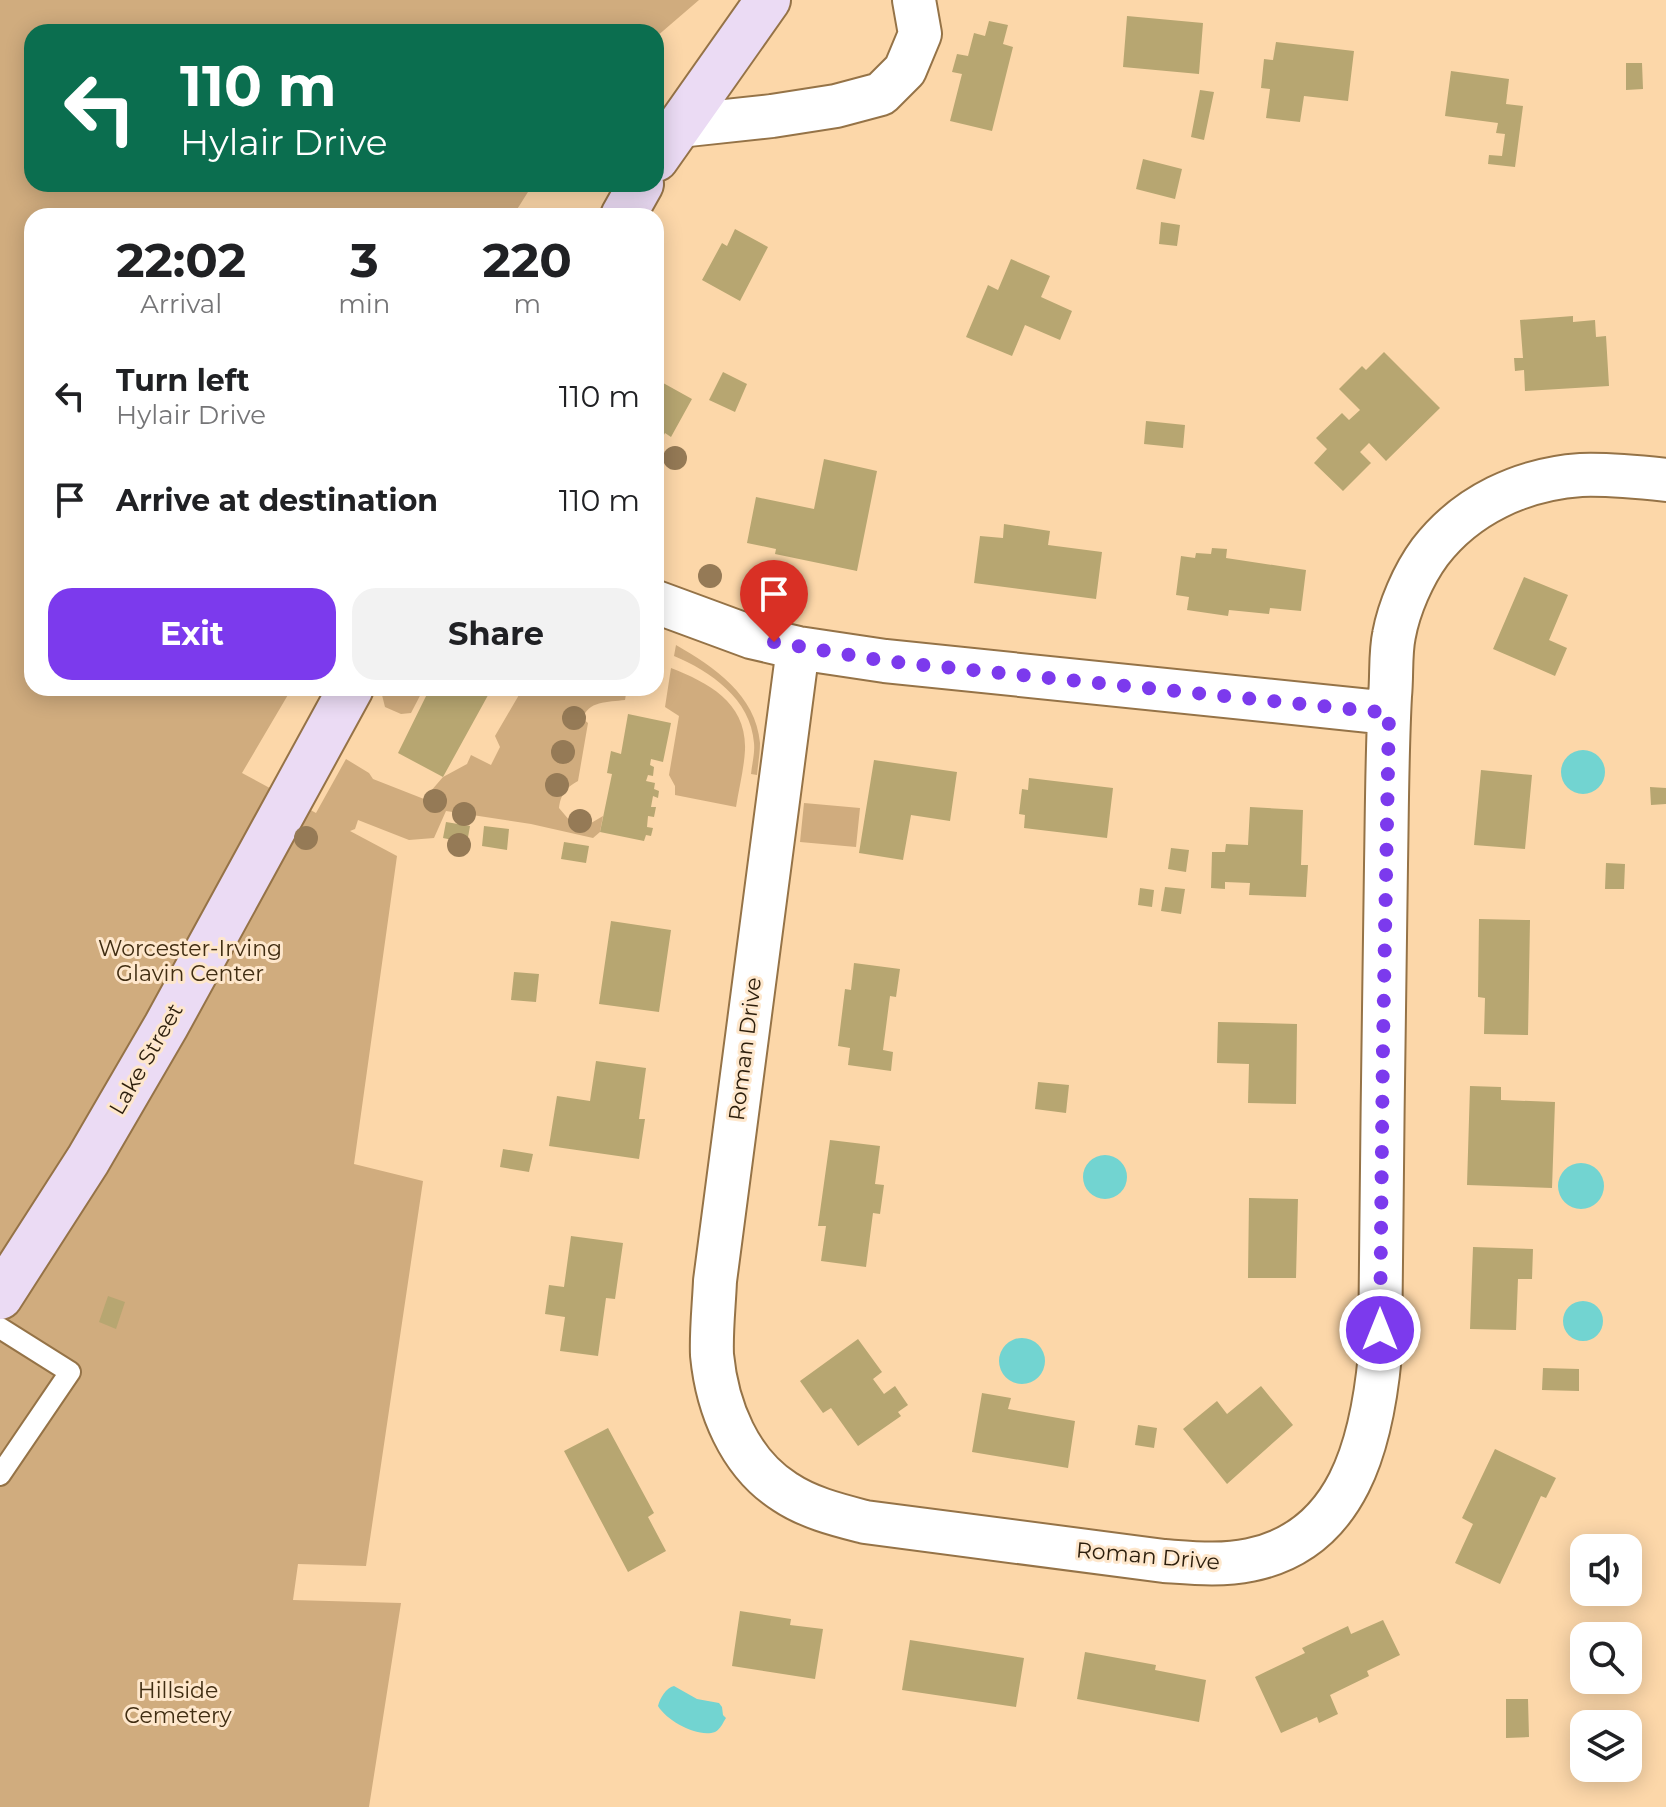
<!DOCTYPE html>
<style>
body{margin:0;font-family:Montserrat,sans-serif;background:#f2f2f2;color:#202124;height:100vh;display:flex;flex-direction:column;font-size:30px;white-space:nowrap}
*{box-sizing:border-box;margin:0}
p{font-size:26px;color:#757577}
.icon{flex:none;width:44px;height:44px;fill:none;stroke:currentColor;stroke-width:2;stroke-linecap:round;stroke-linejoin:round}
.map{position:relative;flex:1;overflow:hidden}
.side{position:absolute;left:24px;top:208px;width:640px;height:488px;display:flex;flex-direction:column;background:#fff;border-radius:24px;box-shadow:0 4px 20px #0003}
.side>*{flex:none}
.hud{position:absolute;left:24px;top:24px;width:640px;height:168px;border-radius:24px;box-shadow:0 4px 20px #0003;background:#0b6e4f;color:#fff;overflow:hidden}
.buttons{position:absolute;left:1570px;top:1534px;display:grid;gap:16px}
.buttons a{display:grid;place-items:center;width:72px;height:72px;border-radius:16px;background:#fff;box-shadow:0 4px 20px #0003;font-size:40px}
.pin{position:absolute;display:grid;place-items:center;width:68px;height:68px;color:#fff;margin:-82px -34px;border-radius:50% 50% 50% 0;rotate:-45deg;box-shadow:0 0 8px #0007}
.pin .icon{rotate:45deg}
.me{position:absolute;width:88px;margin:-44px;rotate:0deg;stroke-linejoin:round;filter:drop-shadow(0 0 6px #0008)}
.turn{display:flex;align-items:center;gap:28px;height:168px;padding:0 24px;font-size:36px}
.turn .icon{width:104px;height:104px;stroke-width:2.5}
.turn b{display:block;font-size:56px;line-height:68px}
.eta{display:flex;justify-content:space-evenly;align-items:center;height:136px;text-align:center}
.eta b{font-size:48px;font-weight:700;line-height:56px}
.primary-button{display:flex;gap:16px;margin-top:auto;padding:16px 24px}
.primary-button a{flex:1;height:92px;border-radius:24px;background:#7c3aed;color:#fff;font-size:32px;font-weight:700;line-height:92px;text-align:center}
.primary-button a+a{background:#f2f2f2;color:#202124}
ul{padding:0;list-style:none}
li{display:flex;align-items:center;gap:24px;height:104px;padding:0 24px}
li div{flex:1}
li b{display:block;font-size:30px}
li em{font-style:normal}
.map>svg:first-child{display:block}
</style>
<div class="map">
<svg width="1666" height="1807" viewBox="0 0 1666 1807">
<rect width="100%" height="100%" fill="#fcd7a9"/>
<path fill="#d0ac7e" d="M0,0H699L656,37V32H32V184H533L516,211L515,216H32V688H292L242,773L316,813L346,759L369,773L373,779L424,799L443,777L467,764L471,755L491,765L500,747L495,736L523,688H627L625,700C608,702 587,701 583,719L588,723L578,781C566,788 561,793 559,808L570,821L586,826L603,816L600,832L593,838L531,824L446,811L434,838L409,840L358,820L355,829L350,831L397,856L354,1164L423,1181L366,1566L298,1564L293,1600L401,1603L369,1807H0Z
M676,645C714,667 756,695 760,743C760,753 758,764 757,775L751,774C752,764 755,753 754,743C751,699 710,671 674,656Z
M671,668C709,683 747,703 745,750C744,769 739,788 736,807L675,795V786L669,775L679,716L665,707Z
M383,688H424L411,713L401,714L385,707L381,691Z
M804,803L860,808L856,847L800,842Z"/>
<path fill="#72d4d1" d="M1561 772a22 22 0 1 1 44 0a22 22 0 1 1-44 0Z
M1083 1177a22 22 0 1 1 44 0a22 22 0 1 1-44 0Z
M1558 1186a23 23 0 1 1 46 0a23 23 0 1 1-46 0Z
M1563 1321a20 20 0 1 1 40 0a20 20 0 1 1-40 0Z
M999 1361a23 23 0 1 1 46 0a23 23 0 1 1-46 0Z
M674,1686L697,1699L719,1703L722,1707L723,1715L726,1718C723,1722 721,1729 715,1732C698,1738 667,1721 658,1706C660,1698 666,1688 674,1686Z"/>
<path fill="#b7a671" d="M1127,16L1203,23L1199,74L1123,67Z
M989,21L1008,25L1003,44L1013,47L992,131L950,121L962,74L952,72L957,54L968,56L974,33L985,36Z
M1276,42L1354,51L1348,101L1304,96L1300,122L1266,118L1270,89L1261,88L1264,59L1273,60Z
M1626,63H1642L1643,89L1626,90Z
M1451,71L1509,79L1506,104L1523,106L1515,167L1488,164L1489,155L1502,156L1505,134L1496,133L1498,123L1445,116Z
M1200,90L1214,92L1204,140L1191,137Z
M1143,159L1182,169L1175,199L1136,189Z
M1161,222L1180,225L1177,246L1159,244Z
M735,229L768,247L740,301L702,280L722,243L727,246Z
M1011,259L1050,276L1041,297L1072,311L1060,340L1025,325L1012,356L966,337L988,285L998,290Z
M1573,316V322L1595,320L1596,337L1606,336L1609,386L1525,391L1524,370L1515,371L1514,358H1523L1520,320Z
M1384,352L1440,408L1386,461L1369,443L1360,452L1371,463L1343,491L1314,463L1327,449L1316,438L1342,413L1349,420L1360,410L1339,389L1362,366L1366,370Z
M723,372L747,384L735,412L709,400Z
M656,379L692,399L671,437L665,433L656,450Z
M1146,421L1185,425L1183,448L1144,444Z
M824,459L877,471L857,571L775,554L776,549L747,543L756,497L814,509Z
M1004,524L1050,531L1048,545L1102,552L1096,599L974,583L980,536L1003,538Z
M1212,548L1227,549L1226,558L1306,570L1301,611L1270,608L1269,614L1229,610L1228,616L1187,610L1189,597L1176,595L1181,556L1195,558L1196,553L1211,554Z
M1524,577L1568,595L1549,640L1567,648L1555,676L1493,649Z
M430,688H492L443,777L398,753Z
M628,714L671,723L663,762L651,759L650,765L654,767L653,776L648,775L646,781L655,783L654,789L659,791L658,798L653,796L651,807H656L654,817L648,816L647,827L653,828L651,836L646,835L644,841L600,832L612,774L607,773L611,751L621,754Z
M874,760L957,772L950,821L911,815L903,860L859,853Z
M1481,770L1532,775L1525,849L1474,845Z
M1029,778L1113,788L1107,838L1024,828L1025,815L1019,814L1022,789L1028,790Z
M1650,787L1666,788V804L1651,805Z
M1250,807L1303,810L1301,865H1308L1306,897L1249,895L1250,883L1225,882V889L1211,888L1212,852H1225L1226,844L1248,845Z
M446,822L470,826L467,843L443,838Z
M484,826L509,829L507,850L482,846Z
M564,842L589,846L586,863L561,859Z
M1171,848L1189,850L1186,872L1168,869Z
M1606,863L1625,864L1624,889H1605Z
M1165,887L1185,889L1181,914L1161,911Z
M1140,888L1154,890L1152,907L1138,905Z
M1479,919L1530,920L1528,1035L1484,1034L1485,998L1478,997Z
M611,921L671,930L659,1012L599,1004Z
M854,963L900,969L896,997L890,996L883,1050L893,1052L891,1071L848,1065L850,1048L838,1046L845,989L851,990Z
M514,972L539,974L536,1002L511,1000Z
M1218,1022L1297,1024L1296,1104L1248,1103L1249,1064L1217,1063Z
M596,1061L646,1068L639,1119H645L639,1159L549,1146L557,1096L590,1101Z
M1038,1082L1069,1085L1066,1113L1035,1109Z
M1470,1086L1501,1087V1100L1555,1102L1552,1188L1467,1185Z
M830,1140L880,1146L875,1184L884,1185L880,1214L873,1213L866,1267L821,1261L826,1226H818Z
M503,1149L533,1154L529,1172L500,1167Z
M1249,1198L1298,1199L1296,1278H1248Z
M571,1236L623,1243L615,1299L606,1298L598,1356L560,1351L565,1317L545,1314L549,1285L564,1287Z
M1473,1247L1533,1249L1532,1279H1518L1516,1330L1470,1329Z
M108,1296L125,1302L116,1329L99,1322Z
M858,1339L882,1372L873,1379L884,1394L895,1386L908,1405L898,1412L901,1416L858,1446L831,1408L823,1413L800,1381Z
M1543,1368L1579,1369V1391L1542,1390Z
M1261,1386L1293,1425L1227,1484L1183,1429L1217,1401L1227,1414Z
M982,1393L1011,1398L1008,1409L1075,1421L1068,1468L972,1452Z
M1138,1425L1157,1428L1154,1448L1135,1445Z
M608,1428L654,1513L648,1517L666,1551L628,1572L564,1451Z
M1495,1449L1556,1478L1546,1498L1541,1496L1500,1584L1455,1563L1473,1524L1462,1518Z
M740,1611L791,1619L790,1625L823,1629L815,1679L732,1666Z
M1383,1620L1400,1655L1367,1671L1369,1676L1330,1695L1338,1714L1319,1723L1317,1717L1281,1733L1255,1677L1305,1653L1302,1648L1348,1626L1351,1634Z
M910,1640L1024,1658L1016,1707L902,1690Z
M1085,1652L1156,1665L1155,1670L1206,1680L1199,1722L1077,1699Z
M1506,1699H1528L1529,1737L1506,1738Z"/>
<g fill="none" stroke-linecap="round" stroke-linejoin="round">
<g stroke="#957347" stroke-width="24">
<path id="service" d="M0,1328L70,1372L0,1475"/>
</g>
<g stroke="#957347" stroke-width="46">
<path id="minor" d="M679,126L772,116L836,106L881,94L905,70L920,34L914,0
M656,602L751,637L798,648L885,661L1389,713
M798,648L715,1281C714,1305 711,1331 712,1355C717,1407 739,1463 785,1492C809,1508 838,1515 865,1522L1164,1561C1193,1563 1222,1566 1250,1560C1349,1540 1372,1442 1380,1355C1382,1192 1383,1028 1386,865C1387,809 1387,752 1390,696C1392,676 1390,654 1394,635C1399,608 1413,575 1430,552C1466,505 1522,479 1581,475C1609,474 1639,477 1666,480"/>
</g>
<g stroke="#957347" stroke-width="48">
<path id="secondary" d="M656,159L768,0
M623,216L641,184
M0,1297L88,1160L166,1026L351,688"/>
</g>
<use href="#service" stroke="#fff" stroke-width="20"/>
<use href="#minor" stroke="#fff" stroke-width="42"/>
<use href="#secondary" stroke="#ebdbf4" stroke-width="44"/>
</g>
<g fill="#957a56">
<circle cx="675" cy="458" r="12"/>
<circle cx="710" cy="576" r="12"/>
<circle cx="574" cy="718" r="12"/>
<circle cx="563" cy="752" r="12"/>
<circle cx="557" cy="785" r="12"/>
<circle cx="435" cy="801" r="12"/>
<circle cx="464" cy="814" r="12"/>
<circle cx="580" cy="821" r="12"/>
<circle cx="306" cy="838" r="12"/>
<circle cx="459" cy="845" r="12"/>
</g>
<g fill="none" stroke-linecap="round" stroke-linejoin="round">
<path stroke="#7c3aed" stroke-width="14" stroke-dasharray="0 25.2" d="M774,642L885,661L1389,713L1383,1045L1380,1330"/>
</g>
<g text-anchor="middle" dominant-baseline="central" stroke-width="6" stroke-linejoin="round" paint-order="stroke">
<g font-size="22" fill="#402d12" stroke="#fee7cc">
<text x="190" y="948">Worcester-Irving<tspan x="190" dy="25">Glavin Center</tspan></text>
<text x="178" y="1690">Hillside<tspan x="178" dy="25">Cemetery</tspan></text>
</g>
<g font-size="22" fill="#2c1e0c" stroke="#fee7cc">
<text transform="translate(745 1049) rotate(-83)">Roman Drive</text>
<text transform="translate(146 1059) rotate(-60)">Lake Street</text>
<text transform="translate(1148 1556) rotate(5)">Roman Drive</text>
</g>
</g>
</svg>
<div class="buttons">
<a><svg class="icon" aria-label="sound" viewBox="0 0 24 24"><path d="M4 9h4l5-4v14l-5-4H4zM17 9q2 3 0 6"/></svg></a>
<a><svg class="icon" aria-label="search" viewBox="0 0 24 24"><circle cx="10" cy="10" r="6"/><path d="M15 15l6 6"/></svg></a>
<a><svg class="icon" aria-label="layers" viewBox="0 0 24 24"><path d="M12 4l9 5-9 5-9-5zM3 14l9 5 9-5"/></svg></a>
</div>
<div class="pin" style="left:774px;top:642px;background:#d93025"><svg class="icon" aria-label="arrive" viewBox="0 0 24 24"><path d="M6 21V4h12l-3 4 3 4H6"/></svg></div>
<svg class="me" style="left:1380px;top:1330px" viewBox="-20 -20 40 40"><circle r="17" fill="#7c3aed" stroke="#fff" stroke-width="3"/><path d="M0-11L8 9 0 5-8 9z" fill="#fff"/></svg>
<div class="hud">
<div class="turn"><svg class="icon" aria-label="left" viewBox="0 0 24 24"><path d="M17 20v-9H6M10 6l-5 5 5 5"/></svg><div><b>110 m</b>Hylair Drive</div></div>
</div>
<section class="side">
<div class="eta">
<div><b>22:02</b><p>Arrival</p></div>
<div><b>3</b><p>min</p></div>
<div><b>220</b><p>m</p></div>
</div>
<ul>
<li><svg class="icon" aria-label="left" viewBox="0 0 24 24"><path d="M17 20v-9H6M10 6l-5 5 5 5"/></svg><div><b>Turn left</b><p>Hylair Drive</p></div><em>110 m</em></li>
<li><svg class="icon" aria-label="arrive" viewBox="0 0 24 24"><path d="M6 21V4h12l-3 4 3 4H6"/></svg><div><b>Arrive at destination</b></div><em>110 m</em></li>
</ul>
<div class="primary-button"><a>Exit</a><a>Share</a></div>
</section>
</div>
